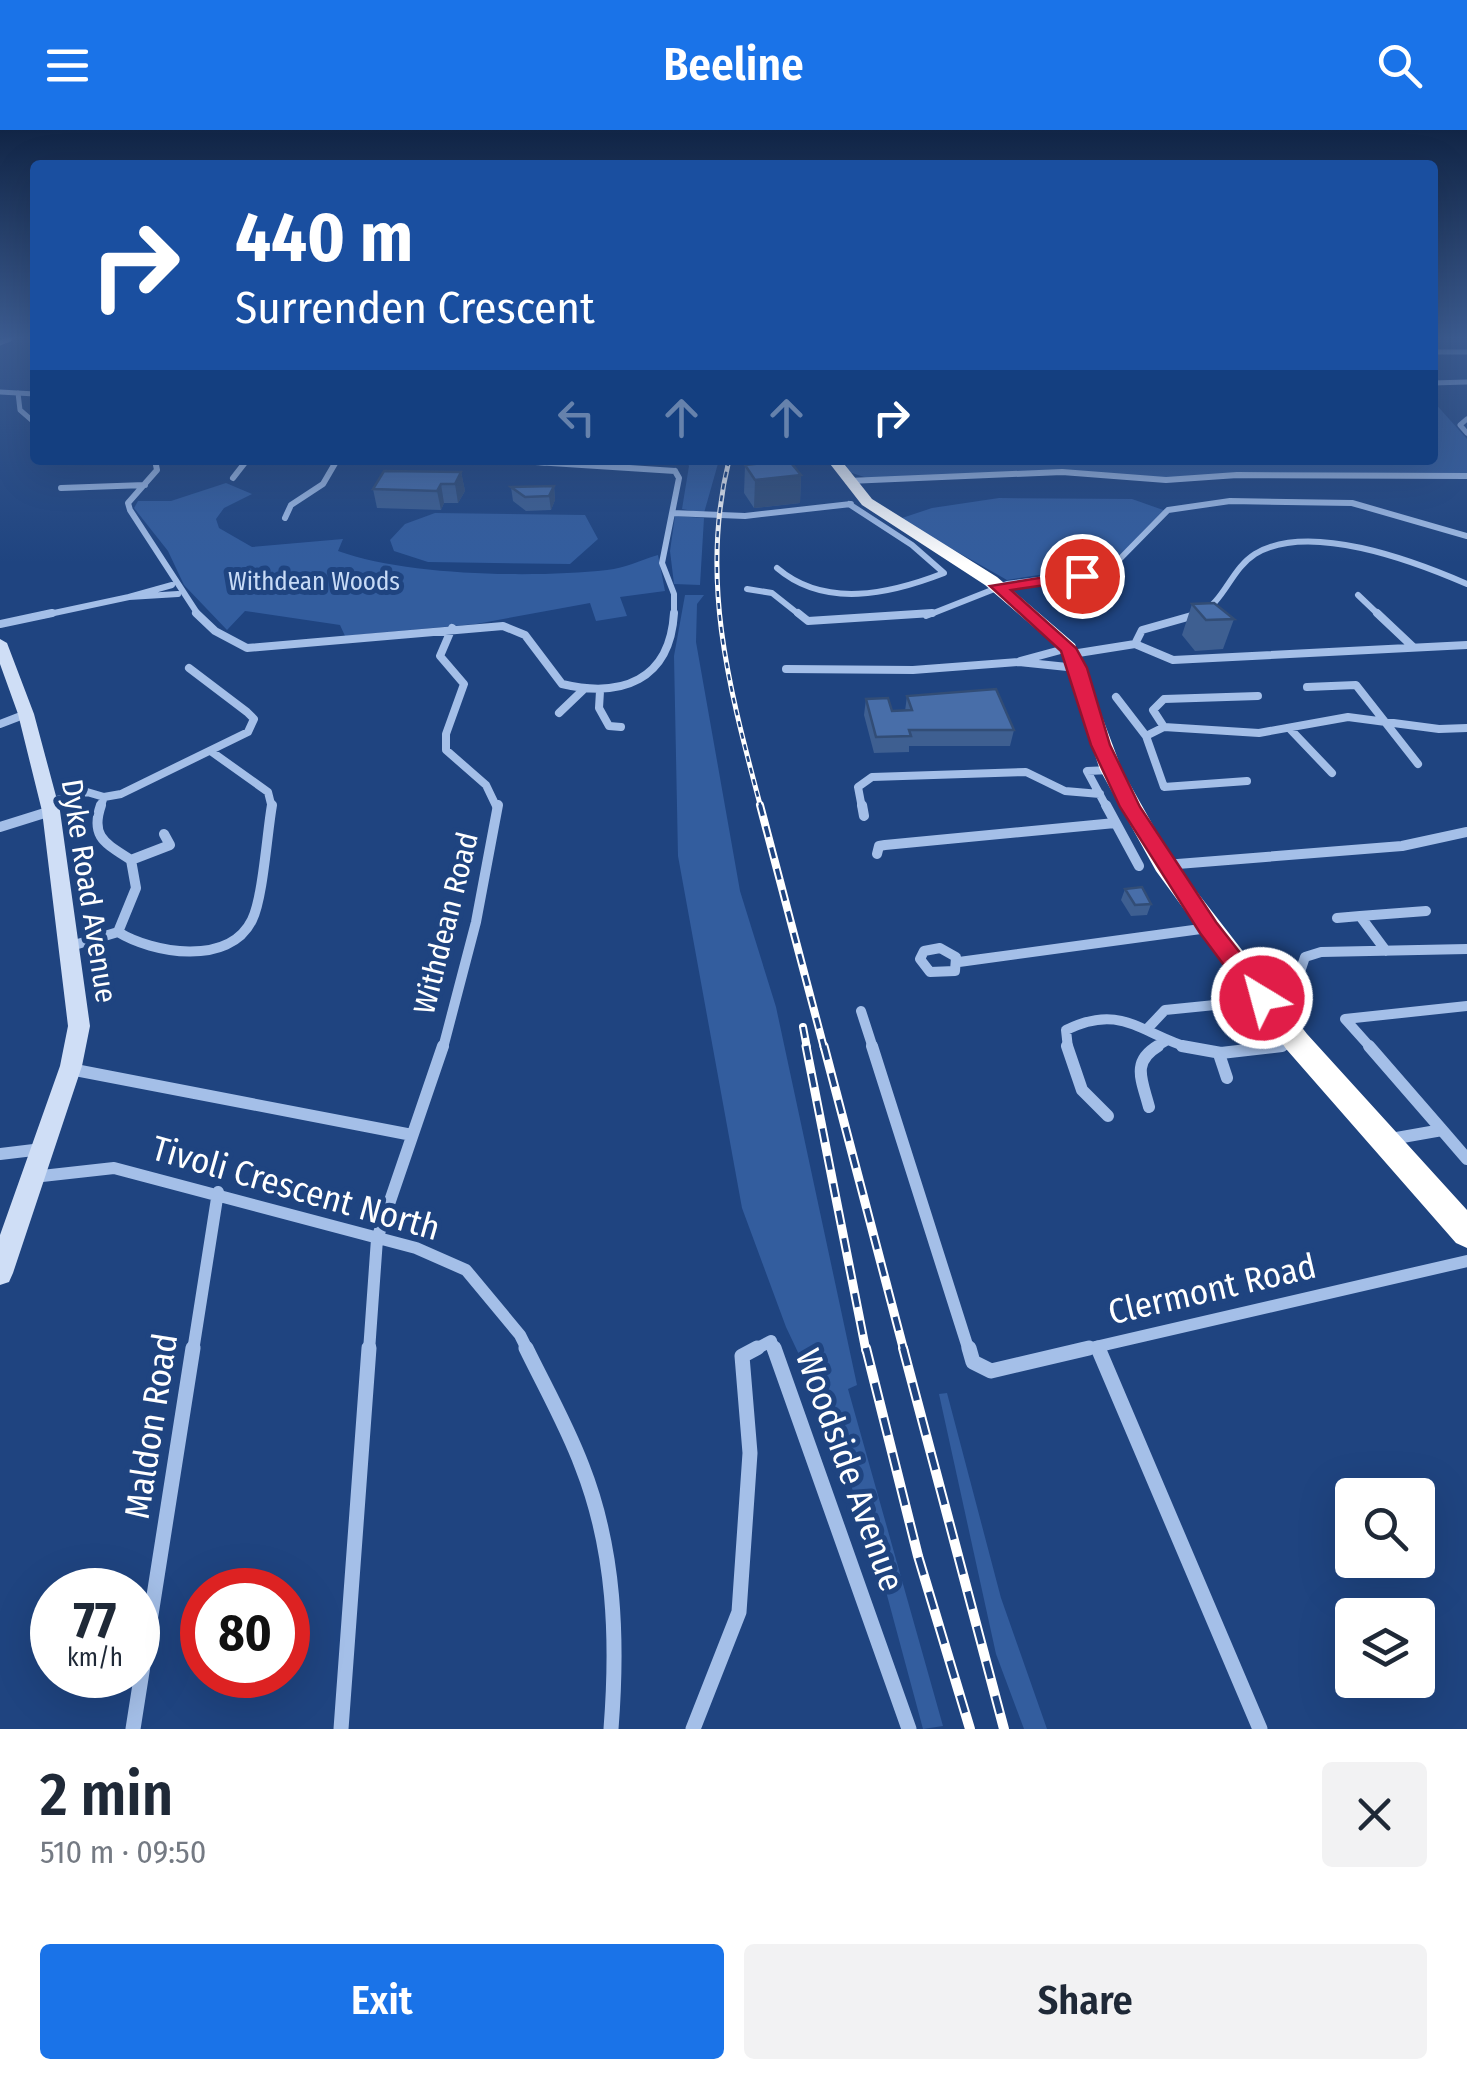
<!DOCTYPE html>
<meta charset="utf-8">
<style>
body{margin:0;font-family:"Fira Sans Condensed",sans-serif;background:#f2f2f3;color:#1f2937;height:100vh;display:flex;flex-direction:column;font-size:38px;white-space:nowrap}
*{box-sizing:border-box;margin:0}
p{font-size:32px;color:#747a83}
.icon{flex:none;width:55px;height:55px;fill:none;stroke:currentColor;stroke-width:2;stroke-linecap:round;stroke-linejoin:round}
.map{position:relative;height:1599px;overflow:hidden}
.panel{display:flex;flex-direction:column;background:#fff;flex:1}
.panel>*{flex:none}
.hud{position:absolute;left:30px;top:30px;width:1408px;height:305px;border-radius:10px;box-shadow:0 10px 40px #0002;background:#1a4fa0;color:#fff;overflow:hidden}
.fabs{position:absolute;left:1335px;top:1348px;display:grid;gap:20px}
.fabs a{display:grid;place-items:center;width:100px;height:100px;border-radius:10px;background:#fff;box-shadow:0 10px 40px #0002;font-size:50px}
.speed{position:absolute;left:30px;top:1438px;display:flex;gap:20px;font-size:50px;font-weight:700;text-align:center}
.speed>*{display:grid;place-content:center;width:130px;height:130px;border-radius:50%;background:#fff;box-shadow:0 10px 40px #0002;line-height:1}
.speed small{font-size:25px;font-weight:400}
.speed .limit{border:15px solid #d22;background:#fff;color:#111}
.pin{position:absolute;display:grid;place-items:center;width:85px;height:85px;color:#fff;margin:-42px;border:5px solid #fff;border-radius:50%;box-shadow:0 2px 10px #0007}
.me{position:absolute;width:110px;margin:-55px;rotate:323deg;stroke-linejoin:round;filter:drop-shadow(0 0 8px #0008)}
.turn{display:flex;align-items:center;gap:35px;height:210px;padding:0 40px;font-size:45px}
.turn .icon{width:130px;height:130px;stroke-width:2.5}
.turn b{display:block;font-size:70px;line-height:85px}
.lanes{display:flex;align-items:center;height:95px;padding:0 40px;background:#0003;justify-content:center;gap:50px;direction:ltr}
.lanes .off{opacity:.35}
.round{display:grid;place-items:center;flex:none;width:105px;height:105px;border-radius:10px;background:#f2f2f3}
.headline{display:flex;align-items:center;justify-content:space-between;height:170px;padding:0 40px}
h1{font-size:60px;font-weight:600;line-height:75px}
.button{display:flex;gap:20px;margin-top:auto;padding:20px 40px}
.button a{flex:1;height:115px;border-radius:10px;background:#1a73e8;color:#fff;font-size:40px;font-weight:600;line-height:115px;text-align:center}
.button a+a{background:#f2f2f3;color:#1f2937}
header{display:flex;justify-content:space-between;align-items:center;height:130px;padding:0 40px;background:#1a73e8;color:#fff;font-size:45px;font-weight:600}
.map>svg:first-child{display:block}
</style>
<header><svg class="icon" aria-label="menu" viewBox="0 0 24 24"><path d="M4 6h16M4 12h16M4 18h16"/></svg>Beeline<svg class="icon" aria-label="search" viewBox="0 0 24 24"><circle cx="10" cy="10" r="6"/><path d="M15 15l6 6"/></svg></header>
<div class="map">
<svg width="1467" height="1599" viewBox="0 0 1467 1599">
<rect width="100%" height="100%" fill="#1f4480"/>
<path fill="#335d9e" d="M1433,271L1467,309V345L1182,349L1055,340L867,348L849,342L844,330H1432Z
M686,330H719L704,383L682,379L689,336Z
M226,353L252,364L224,378L216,389L219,398L252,417L343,409L338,421C407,446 534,448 607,440C626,438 640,430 658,425L665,461L620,467L627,486L596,491L590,473L476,494L345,506L340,495L245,481L227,500L184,455L168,421L134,378L138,371H171Z
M999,368L1132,369L1166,381L1110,434L1007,450L899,389L932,378Z
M435,383L585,385L598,409L570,434L428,432L394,421L390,410L405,394Z
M675,386L704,388L700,455L674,454L670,421Z
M685,465H704L697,474L696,512L740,761L776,877L857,1255L848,1259L943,1596L923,1599L884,1454L828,1286L786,1197L742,1078L678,726L674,526Z
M947,1263L1001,1468L1047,1599H1024L996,1524L939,1264Z"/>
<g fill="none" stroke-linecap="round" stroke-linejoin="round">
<path stroke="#a4bfe8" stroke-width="5" d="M0,213L10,209
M1432,222H1467
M1432,253L1467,252
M0,262L35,264
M18,263L20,280L35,293
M1467,289L1460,295L1467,303
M504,330L545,333"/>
<path stroke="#a4bfe8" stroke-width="6" d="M155,330L157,340L128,373L130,380L199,486
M506,330L675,341
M233,348L247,330
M848,351L1062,342L1166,350L1237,345L1467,346
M61,358L145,355
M672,383L745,386L851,374
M285,388L291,375L323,354L337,330
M777,438C825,479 890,464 944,443L912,415L849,374
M172,455L129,467L178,464
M747,459L772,463L801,486
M1358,465L1380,486
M40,486L129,467
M674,486V464L662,433L679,348L675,341
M926,486L1007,454L1108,441L1168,380L1230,371L1352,373L1467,406
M1197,486C1225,472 1230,440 1255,424C1309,391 1414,431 1467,454"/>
<path stroke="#a4bfe8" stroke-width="8" d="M196,483L215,501L247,518L503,496L525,505L562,554C621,568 670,551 674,483
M798,483L808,491L932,483
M1202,483L1142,500L1135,514L1173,530L1467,515
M1377,483L1412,516
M0,494L52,483
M452,498L440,526L464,554L446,604V620L486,655L497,678
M1072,524L1135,514
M1020,531L1068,518
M786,539L913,540L1019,532L1077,538
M1307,557L1356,555L1418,634
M600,561L599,578L609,596L621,597
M1116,567L1146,606
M559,583L583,560
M0,594L26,584
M1164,597L1153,580L1164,569L1258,566
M1291,600L1332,643
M212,622L268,662L272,678
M1247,651L1164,657L1146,606L1164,597L1259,603L1348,587L1439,599L1467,598
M49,672L87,662L104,667L121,664L248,602L254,589L247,582L189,538
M100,678L104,667
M862,678L858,657L872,647L1026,642L1065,661L1100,664
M1107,678L1087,641L1110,640"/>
<path stroke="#a4bfe8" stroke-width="10" d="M101,675C90,707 105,713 131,730L136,758L118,802C152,823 229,837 252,790C263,768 267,703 272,675
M862,675L864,686
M1106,675L1139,736
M0,697L51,681
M877,724L879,716L885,715L1115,693
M131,730L170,715L164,704
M1165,735L1402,716L1467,702
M1337,788L1360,786
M71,816L118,802
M940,818L956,827L955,841L930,842L920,829L924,821Z
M1386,821L1360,786L1426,781
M959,832L1208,798
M1263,868L1294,860L1305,827L1321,822L1467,819
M861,881L873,918
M1148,898L1165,880L1215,875
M443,918L476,792L498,675
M1068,918L1066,900C1121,873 1140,903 1190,918
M1154,918L1166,911
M1269,918L1296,913
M1371,918L1345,889L1467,876"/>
<path stroke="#a4bfe8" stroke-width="12" d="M872,916L969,1221
M1067,916L1082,960L1108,986
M1182,916L1221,923L1282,916
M1369,916L1442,1000
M1219,924L1227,948
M70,939L412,1005
M1149,977C1142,950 1131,932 1158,916
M1391,1009L1442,1000L1467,1029
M0,1024L42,1019
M33,1047L114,1038L416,1118L466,1140L520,1205L528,1221
M1097,1217L1099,1221
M193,1221L218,1062
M369,1221L377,1109L443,916
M752,1221L771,1211L774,1221
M1078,1221L1467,1131"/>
<path stroke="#a4bfe8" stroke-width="15" d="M526,1218C545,1257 567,1296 582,1336C615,1420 618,1510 611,1599
M774,1218L909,1599
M969,1218L973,1232L991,1241L1089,1218
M1098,1218L1260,1599
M133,1599L193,1218
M341,1599L369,1218
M693,1599L739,1482L750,1323L742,1226L757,1218"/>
<path fill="#cfdef6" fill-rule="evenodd" d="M0,509L7,513L34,584L60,681L90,896L82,936L13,1143L9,1152L0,1155V1105L60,936L68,896L42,681L18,584L0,534Z"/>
<path fill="#fff" fill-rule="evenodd" d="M827,330H841L872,369L997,447L1075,514L1122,640L1173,731L1307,904L1467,1080V1118L1456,1113L1287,920L1156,741L1100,640L1060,520L985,455L862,375Z"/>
<g stroke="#fff" stroke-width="5">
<path id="rail-far3" d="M729,330C699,451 730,561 761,678"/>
</g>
<g stroke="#fff" stroke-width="8">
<path id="rail-far2" d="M760,675L824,918
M803,897L807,918"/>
</g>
<g stroke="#fff" stroke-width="9">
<path id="rail-far1" d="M806,916L866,1221
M824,916L904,1221"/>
</g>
<g stroke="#fff" stroke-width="10">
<path id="rail" d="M866,1218L918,1426L970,1599
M903,1218L1004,1599"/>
</g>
<use href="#rail-far3" stroke="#1f4480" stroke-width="2.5" stroke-dasharray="6" stroke-linecap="butt"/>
<use href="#rail-far2" stroke="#1f4480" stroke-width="4" stroke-dasharray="11" stroke-linecap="butt"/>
<use href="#rail-far1" stroke="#1f4480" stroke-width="5" stroke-dasharray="14" stroke-linecap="butt"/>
<use href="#rail" stroke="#1f4480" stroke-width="6" stroke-dasharray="18" stroke-linecap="butt"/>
</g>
<path fill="#3e5f91" d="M745,335L801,345L800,373L754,378L744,363Z
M461,342L465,361L458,373H444L441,380L377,378L373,359Z
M554,356L555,370L551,380L526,381L513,371L511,357Z
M1192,474L1234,489L1223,519L1195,521L1182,505Z
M907,566L1014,600L1010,616H909V622L874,623L864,585L866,569L892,581H905Z
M1125,759L1151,774L1147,785L1131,786L1121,770Z"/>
<path fill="#324d76" d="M461,342L465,361L458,373L455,354Z
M801,345L800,373L754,378L755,350Z
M441,354L444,373L441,380L437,361Z
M554,356L555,370L551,380L549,366Z"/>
<path fill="#486ea9" stroke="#324d76" stroke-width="2.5" d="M782,331L791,333L801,345L755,350L745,335Z
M384,341L461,342L455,354H441L437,361L373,359Z
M554,356L549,366L525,367L511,357Z
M1214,473L1234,489L1206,490L1192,474Z
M996,559L1014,600H909L911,606L876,607L866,569L888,568L892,581L912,580L907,566Z
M1142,757L1151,774L1135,775L1125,759Z"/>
<linearGradient id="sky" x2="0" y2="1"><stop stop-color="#112546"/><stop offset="0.48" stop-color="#3c5c91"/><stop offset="1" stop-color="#3c5c91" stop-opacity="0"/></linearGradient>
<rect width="1467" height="433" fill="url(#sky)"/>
<path fill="#e11d48" stroke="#92132f" stroke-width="2.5" d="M1082,441L1087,443V449L1011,460L1076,518L1087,538L1110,615L1140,677L1216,792L1270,861L1274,868L1270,874H1253L1200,803L1120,677L1091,615L1061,521L990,456Z"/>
<g text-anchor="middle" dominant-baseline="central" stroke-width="10" stroke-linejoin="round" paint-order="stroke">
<g font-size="25" fill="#c8dbf6" stroke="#1f4480">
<text x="314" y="452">Withdean Woods</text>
</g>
<g font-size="30" fill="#fff" stroke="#1f4480">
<text transform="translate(89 761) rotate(81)">Dyke Road Avenue</text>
<text transform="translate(446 793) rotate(-76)">Withdean Road</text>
</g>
<g font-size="35" fill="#fff" stroke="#1f4480">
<text transform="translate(296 1058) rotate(16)">Tivoli Crescent North</text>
<text transform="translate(1212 1159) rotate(-13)">Clermont Road</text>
<text transform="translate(151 1296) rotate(-81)">Maldon Road</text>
<text transform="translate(850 1340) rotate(70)">Woodside Avenue</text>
</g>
</g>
</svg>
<div class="fabs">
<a><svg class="icon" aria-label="search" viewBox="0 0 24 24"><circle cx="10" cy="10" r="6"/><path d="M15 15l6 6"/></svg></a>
<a><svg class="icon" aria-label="layers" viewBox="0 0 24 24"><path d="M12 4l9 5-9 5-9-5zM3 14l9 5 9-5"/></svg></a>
</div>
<div class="speed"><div>77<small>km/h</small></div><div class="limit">80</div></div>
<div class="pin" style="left:1082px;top:446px;background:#d93025"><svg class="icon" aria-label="arrive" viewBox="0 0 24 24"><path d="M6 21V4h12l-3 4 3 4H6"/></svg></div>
<svg class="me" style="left:1262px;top:868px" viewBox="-20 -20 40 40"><circle r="17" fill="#e11d48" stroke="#fff" stroke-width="3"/><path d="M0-11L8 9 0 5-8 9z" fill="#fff"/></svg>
<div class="hud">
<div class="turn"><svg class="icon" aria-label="right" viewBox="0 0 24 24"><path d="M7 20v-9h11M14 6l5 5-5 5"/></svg><div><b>440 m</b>Surrenden Crescent</div></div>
<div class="lanes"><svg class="icon off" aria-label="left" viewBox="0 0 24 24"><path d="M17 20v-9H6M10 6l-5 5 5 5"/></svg><svg class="icon off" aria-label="ahead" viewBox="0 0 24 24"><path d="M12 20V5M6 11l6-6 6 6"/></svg><svg class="icon off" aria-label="ahead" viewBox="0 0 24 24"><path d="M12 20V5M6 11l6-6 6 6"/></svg><svg class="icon" aria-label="right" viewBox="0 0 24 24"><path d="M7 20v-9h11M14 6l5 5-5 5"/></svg></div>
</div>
</div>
<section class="panel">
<div class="headline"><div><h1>2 min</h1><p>510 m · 09:50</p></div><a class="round"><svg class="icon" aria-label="close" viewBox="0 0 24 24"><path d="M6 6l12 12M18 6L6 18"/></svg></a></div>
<div class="button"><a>Exit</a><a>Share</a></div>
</section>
